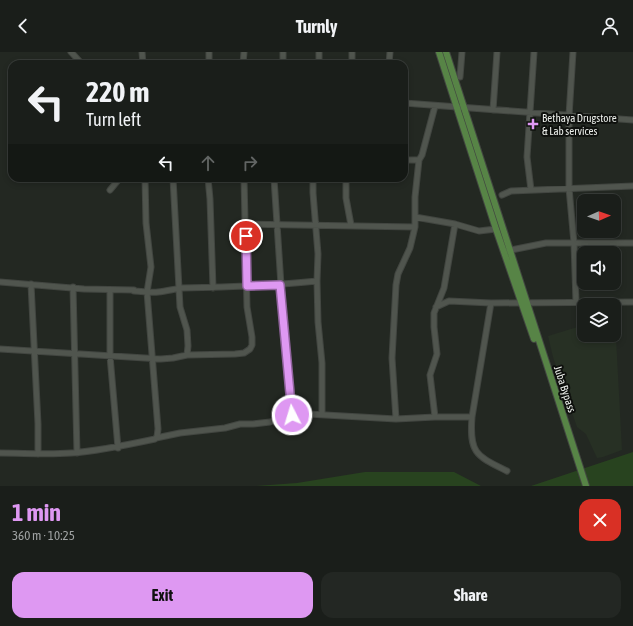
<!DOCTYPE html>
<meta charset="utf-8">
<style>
body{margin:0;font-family:"Asap Condensed",sans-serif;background:#232723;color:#f1f3f6;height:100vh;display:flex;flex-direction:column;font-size:15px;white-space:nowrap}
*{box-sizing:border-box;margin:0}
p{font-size:13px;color:#9fa2a2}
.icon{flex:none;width:22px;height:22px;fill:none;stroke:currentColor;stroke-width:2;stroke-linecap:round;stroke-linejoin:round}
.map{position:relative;height:434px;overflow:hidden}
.panel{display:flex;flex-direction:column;background:#1a1e1a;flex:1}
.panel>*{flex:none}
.top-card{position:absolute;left:8px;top:8px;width:400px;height:122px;border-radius:12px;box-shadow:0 2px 6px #0003,0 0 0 1px #383c39;background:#1a1e1a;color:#f1f3f6;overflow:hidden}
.needle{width:26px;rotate:88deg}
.fabs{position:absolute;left:577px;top:142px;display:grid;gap:8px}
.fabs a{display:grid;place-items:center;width:44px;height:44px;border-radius:8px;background:#1a1e1a;box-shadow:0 2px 6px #0003,0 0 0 1px #383c39;font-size:20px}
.pin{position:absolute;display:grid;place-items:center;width:34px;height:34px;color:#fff;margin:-17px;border:2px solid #fff;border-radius:50%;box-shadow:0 1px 4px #0007}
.me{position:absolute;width:44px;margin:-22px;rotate:355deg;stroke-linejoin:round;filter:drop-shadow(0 0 3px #0008)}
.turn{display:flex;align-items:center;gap:14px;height:84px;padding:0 12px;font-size:18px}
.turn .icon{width:52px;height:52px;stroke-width:2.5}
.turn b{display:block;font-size:28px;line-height:34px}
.lanes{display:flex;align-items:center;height:38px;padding:0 12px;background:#0003;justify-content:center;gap:20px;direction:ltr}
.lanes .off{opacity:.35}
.round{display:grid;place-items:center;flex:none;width:42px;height:42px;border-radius:12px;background:#232723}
.head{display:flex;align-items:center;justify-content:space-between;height:68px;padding:0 12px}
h1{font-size:24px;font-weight:700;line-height:30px;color:#de98f2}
.cta{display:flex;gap:8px;margin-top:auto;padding:8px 12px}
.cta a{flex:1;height:46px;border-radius:12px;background:#de98f2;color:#111;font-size:16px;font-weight:700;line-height:46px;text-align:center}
.cta a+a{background:#232723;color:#f1f3f6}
header{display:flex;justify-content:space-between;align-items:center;height:52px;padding:0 12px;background:#1a1e1a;font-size:18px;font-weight:700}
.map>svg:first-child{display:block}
</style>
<header><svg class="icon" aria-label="back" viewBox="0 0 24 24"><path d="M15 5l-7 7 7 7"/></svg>Turnly<svg class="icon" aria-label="person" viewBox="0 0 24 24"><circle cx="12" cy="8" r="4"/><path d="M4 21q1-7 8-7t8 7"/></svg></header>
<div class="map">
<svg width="633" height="434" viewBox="0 0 633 434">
<rect width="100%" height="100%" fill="#232822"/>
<path fill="#273024" d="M615,267L622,398L603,405L597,406L586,382L577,375L553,305L548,284L584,273V283H614V268Z"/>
<path fill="#28431f" d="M633,400V434H531Z
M454,420L481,434H256L297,431L365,420Z"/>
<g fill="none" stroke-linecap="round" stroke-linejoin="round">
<g stroke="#424641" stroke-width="7">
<path id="minor" d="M71,0L82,12
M142,0L143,12
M573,0L569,64V136L574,191L576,250
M209,12V0
M243,12L244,0
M283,12V0
M319,12V0
M352,12V0
M389,12L390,0
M460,25L462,0
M404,51L633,68
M493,58L497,0
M404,108H419
M208,126L210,147L213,236
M274,126L281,233L292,363
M313,126V141L318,202L317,229L318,270L322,311V362
M346,126V146L351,173
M110,138L120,126
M531,138L527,105L534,0
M502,143L511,139L633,134
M415,165L455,172L479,179L496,177
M246,172L415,175
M506,199L546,191H633
M0,230L84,237L134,238V239C142,239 151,241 158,240C166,239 175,237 182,236C227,235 272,234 317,229
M31,232L38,372V402
M73,235L77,401
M110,238V304L118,396
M491,251L472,365C469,402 477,404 507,419
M436,255L449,249L491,251L633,250
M0,297L161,307L173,306L187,303L188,294L187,278L180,255L173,126
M187,303L235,302L244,301L250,297L252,293V285L247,255L244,126
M435,365L430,323L437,302L434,275V261L444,236L455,172
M396,367L392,306L396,233L398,222L410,196L415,175V145L419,108L422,103L435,54
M156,386L180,381L225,376L240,372H253L270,370L292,363L308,362L396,367L435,365H472
M0,401C24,401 47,403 71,401C99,399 127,393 155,387L157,385L158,377L147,240L151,215L146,171L145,126"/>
</g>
<g stroke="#424641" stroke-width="8">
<path id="major" d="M439,0L496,177L534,287
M446,0L586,434"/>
</g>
<use href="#minor" stroke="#50554e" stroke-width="5"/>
<use href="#major" stroke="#578446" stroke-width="6"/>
</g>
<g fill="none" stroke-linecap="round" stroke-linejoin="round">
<g stroke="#90639d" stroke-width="10">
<path id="route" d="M246,184L247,234L280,233L292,363"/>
</g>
<use href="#route" stroke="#de98f2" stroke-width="7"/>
</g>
<path fill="#de98f2" stroke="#0e100d" stroke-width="1.5" d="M531 66h4v4h4v4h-4v4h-4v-4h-4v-4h4z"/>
<g text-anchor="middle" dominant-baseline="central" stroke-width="4" stroke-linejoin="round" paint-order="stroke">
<g font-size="11" fill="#ecefeb" stroke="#0e100d" text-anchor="start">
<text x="542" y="66">Bethaya Drugstore<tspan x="542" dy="13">&amp; Lab services</tspan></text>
</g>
<g font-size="11" fill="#ecefeb" stroke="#0e100d">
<text transform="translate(565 337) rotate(72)">Juba Bypass</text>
</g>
</g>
</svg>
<div class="fabs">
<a><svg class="needle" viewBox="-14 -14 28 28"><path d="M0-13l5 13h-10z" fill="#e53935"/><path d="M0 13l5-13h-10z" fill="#9fa2a2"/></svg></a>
<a><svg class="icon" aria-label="sound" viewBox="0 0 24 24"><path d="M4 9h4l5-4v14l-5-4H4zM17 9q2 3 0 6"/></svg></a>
<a><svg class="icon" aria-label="layers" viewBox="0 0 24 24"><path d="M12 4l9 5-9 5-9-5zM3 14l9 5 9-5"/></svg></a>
</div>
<div class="pin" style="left:246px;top:184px;background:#d93025"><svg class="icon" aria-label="arrive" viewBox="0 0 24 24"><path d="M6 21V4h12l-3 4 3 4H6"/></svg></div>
<svg class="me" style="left:292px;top:363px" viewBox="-20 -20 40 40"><circle r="17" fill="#de98f2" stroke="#fff" stroke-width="3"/><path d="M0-11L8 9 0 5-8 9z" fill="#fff"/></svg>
<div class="top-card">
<div class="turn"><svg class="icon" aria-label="left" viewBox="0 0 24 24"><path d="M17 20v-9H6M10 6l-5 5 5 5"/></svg><div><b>220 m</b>Turn left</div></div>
<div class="lanes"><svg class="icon" aria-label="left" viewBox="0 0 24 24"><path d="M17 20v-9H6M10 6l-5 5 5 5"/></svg><svg class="icon off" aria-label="ahead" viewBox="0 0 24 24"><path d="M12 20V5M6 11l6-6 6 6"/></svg><svg class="icon off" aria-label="right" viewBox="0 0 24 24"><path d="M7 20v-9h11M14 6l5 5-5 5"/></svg></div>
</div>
</div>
<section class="panel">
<div class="head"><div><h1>1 min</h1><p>360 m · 10:25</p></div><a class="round" style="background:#d93025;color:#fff"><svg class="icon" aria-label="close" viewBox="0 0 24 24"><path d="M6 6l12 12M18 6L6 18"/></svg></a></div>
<div class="cta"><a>Exit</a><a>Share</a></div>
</section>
